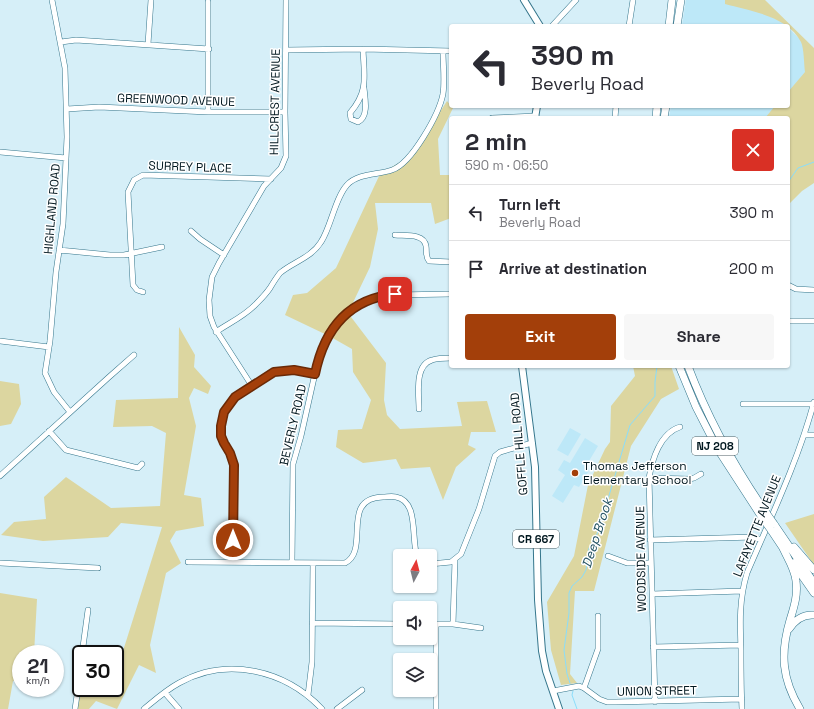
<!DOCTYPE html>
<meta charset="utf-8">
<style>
body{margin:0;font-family:"Space Grotesk",sans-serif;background:#f7f7f7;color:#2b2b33;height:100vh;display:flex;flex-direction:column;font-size:15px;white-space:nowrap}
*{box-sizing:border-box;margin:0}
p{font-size:13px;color:#7c7c81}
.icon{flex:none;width:22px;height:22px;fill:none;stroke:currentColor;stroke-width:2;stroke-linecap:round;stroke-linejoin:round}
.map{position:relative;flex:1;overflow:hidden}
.sheet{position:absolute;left:449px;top:116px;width:341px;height:252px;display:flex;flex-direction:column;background:#fff;border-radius:4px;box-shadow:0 1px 3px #0004}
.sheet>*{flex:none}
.top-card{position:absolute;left:449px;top:24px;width:341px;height:84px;border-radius:4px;box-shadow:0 1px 3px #0004;background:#fff;color:#2b2b33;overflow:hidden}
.needle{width:26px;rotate:7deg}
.buttons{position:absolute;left:393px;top:549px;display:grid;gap:8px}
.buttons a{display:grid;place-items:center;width:44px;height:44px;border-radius:4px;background:#fff;box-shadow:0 1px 3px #0004;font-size:20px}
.speed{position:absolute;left:12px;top:645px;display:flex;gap:8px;font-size:20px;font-weight:700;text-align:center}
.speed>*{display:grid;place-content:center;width:52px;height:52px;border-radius:50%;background:#fff;box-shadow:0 1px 3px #0004;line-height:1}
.speed small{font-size:10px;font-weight:400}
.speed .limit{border:2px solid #111;border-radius:6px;background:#fff;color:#111}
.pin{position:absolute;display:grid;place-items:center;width:34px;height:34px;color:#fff;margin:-17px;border-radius:8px;box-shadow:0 2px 6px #0006}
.me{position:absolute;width:44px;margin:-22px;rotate:0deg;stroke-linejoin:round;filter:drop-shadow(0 0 3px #0008)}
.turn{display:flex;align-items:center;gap:14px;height:84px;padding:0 16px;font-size:18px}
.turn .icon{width:52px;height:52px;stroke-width:2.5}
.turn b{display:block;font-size:28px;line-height:34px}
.round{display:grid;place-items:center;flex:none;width:42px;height:42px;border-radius:4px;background:#f7f7f7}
.overview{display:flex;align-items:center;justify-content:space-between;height:68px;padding:0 16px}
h1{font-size:24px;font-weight:700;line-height:30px}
.cta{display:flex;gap:8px;margin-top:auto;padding:8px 16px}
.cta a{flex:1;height:46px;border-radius:4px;background:#a33f0a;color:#fff;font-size:16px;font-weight:700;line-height:46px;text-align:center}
.cta a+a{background:#f7f7f7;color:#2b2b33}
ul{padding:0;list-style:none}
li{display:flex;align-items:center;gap:12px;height:56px;padding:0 16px;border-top:1px solid #e1e1e2}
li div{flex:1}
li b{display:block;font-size:15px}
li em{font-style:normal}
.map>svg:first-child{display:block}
</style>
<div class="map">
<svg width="814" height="709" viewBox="0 0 814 709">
<rect width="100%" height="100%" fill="#d6eff8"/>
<path fill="#bde8f8" d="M686,0H757L786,26H682Z
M788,28L814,52L788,118H669L671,106H788Z
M570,428L581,434L568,456L557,450Z
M585,438L598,446L586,466L590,469L579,487L574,485L563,503L552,496L565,475L558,470L564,460L570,463Z"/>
<path fill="#dcd6a0" d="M725,0H765L814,48V183L802,191L788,205V118H765L775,106H788V92L805,72C804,65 804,48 801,42C788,16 750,11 725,4Z
M447,101L453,108L438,139L440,175H451V218L435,224L431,203H375L378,229L370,267L348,313L386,363L384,400L387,415L400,429L462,426L457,402L487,401L496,432H471L468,445L476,449L456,467L443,500L430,467L401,469L396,459L363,463L336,447L338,430L362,429L371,400L353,372L352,349L329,336L285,315L293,295L307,293L336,268L380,174L412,155Z
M179,327L195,355L194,367L211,386L208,394L194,388L189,398L196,426L184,495L201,498L204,526L176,531L170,541L181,563L166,573L150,645L156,673L139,665L117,709L96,701L89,709H75L78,693H99L103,688H115V673L117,670L162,527L121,523L108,537L43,541L1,535L14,522L46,519L44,497L66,477L111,508L160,506L166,433L152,426L113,427L116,400L178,398Z
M633,366H671L679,389L661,399L631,446L594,591H575L570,674L577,683L561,685L551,650L547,602L574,556L588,485L605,449L610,442L611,406L635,376Z
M0,381L19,384L21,404L11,424L0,426Z
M814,514V565L785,523Z
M0,593L37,599L34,654H21V681H13L8,709H0Z"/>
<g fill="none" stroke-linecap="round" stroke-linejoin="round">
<path stroke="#8addfb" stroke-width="1" d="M788,182L798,168L814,162
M570,683L567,674L564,650L569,613V593L572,586L582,577L586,570L589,548L595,539L600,526L630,425L655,396V382L657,366
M573,691L572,695L577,709"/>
<g stroke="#35768c" stroke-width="6">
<path id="minor" d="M52,0L65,68L67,137L63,224L56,272L50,341L45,373L54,392L70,412
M208,2V112
M552,26L576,0
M629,26L633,0
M61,42L76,40L209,49
M148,44L151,0
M363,49C364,76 369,91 350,113L351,119L358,122C369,117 365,98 364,88
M286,50L363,49L451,51
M67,109L99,107L208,112H285
M492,118L536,116
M615,118L616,106
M0,152L66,158
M191,231L200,239L224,255
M395,235C405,236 424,233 426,246C427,251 425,256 429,261L451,262
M59,250L110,255H124L162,247
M788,285L796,289L814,290
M143,292L137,290L133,285L128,192L134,180L143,175L271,179
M788,321H814
M216,332C229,323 245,316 256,304C261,299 266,294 270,288C273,283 276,278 280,273C293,262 311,258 321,242C331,227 335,198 347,185C358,173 378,175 392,170C412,163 439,114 443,94C445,80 443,65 443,51
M0,341L49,347
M252,386L214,327L210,316L209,300L212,277L219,263L264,186L281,168L286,156L285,112L286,0
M743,404H813
M419,409C419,395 414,365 432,360C438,358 445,358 451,358
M49,431L66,450L138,468L142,464
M805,435H814
M0,476L109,377L134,355
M649,478L689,479L694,478L701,474
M650,540L754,537L761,540
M608,556L627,563H651
M188,562L345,563C371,550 339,498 383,497C387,497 392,496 396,497C419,501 411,539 417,556
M233,562L234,465C231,450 220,441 221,425C223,403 241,393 257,383C264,378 271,373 279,371C291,368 303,371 315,374
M292,562L293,464L301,436L318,360L328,337L337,323L346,314L372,299L395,295L451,294
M0,563L98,568
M430,564L451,562L461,554L479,509L495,456L500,452L532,443
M652,594L742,591
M312,623L400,624
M430,624H453L481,628
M453,624L455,560
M653,647L741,645
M82,654L88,610
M584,688L598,649V616
M553,691L579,686L584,688L599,699L607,702H616L742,699
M165,693L179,709
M308,695L312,662L313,563
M655,702L649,478C652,460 660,433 680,427
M75,709L81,668
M144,709C155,700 166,690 179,683C227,656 285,670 322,709
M337,709L362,690
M436,709V624
M742,709C741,689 741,670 741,650C740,622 739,600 747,573C771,517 798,461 814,402"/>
</g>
<g stroke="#35768c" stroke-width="8">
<path id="major" d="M524,0L540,26
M535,118L537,106
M522,366L535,467L538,600L542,651L546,671L559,709"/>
</g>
<g stroke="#35768c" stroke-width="8">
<path id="highway" d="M669,26L672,0
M677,26L681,0
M656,118L657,106
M664,118L666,106
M679,366L696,407L717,448L763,519
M688,366C708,419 735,468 767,514
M774,524L814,583
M771,530L783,548
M781,544C786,556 795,568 796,581C798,595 794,607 790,620C780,654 782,679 800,709
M794,547L814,570
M793,563L814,593
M789,629C795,620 803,614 814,615"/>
</g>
<use href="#minor" stroke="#fff" stroke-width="5"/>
<use href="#major" stroke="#fff" stroke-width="6"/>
<use href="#highway" stroke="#fff" stroke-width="7"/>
<g stroke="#35768c" stroke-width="8" stroke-linecap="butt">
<path id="highway-bridge" d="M767,514L774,524
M763,519L771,530"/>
</g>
<use href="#highway-bridge" stroke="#fff" stroke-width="7"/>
</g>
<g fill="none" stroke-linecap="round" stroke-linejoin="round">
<g stroke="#6a2906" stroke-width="10">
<path id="route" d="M233,540L234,465L230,453L224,443L221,436V426L224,412L235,397L274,372L294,370L315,374C324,330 348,299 395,294"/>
</g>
<use href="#route" stroke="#a33f0a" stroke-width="7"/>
</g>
<circle fill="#a33f0a" stroke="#fff" stroke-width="1.5" cx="575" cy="473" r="4"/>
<g text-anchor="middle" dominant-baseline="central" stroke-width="3" stroke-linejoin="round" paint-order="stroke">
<g fill="#fff" stroke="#4c5d62" stroke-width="1">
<rect x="692" y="437" width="46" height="18" rx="3"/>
<rect x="513" y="530" width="46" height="18" rx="3"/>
</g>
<g font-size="11" font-weight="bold" fill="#00171f">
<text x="715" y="446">NJ 208</text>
<text x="536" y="539">CR 667</text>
</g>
<g font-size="12" fill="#00171f" stroke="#fff">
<text transform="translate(176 100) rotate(2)">GREENWOOD AVENUE</text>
<text transform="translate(275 102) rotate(-89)">HILLCREST AVENUE</text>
<text transform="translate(190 167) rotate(2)">SURREY PLACE</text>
<text transform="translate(52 209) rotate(-85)">HIGHLAND ROAD</text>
<text transform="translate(293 425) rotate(-77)">BEVERLY ROAD</text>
<text transform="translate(519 444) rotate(-95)">GOFFLE HILL ROAD</text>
<text transform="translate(757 526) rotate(-68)">LAFAYETTE AVENUE</text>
<text transform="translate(641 559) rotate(-91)">WOODSIDE AVENUE</text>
<text transform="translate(657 691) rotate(-1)">UNION STREET</text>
</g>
<g font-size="12" fill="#00171f" stroke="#fff" text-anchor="start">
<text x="583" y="466">Thomas Jefferson<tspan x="583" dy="14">Elementary School</tspan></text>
</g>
<g font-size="13" font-style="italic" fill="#215161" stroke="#fff">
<text transform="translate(597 533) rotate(-72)">Deep Brook</text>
</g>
</g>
</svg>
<div class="buttons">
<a><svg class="needle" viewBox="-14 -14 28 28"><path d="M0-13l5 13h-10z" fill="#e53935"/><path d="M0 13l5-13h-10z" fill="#7c7c81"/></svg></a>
<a><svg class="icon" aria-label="sound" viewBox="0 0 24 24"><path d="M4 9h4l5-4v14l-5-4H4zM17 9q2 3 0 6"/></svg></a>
<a><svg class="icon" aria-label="layers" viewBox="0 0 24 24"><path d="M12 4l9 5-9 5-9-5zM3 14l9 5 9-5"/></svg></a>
</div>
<div class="speed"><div>21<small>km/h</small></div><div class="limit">30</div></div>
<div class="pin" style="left:395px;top:294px;background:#d93025"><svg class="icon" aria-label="arrive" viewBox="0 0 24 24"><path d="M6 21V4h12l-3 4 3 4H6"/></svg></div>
<svg class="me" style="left:233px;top:540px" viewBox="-20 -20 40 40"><circle r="17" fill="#a33f0a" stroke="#fff" stroke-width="3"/><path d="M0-11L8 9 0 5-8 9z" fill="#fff"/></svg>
<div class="top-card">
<div class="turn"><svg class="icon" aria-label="left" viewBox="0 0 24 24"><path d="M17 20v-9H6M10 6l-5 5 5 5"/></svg><div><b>390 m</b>Beverly Road</div></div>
</div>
<section class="sheet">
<div class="overview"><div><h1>2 min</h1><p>590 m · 06:50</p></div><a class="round" style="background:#d93025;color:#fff"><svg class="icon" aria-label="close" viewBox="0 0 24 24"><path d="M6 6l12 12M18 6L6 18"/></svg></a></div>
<ul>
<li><svg class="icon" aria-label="left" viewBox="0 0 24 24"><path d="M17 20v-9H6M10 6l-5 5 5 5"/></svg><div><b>Turn left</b><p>Beverly Road</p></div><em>390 m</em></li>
<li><svg class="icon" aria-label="arrive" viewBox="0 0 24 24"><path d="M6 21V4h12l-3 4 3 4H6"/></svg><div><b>Arrive at destination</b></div><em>200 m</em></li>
</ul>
<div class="cta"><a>Exit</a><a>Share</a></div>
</section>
</div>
